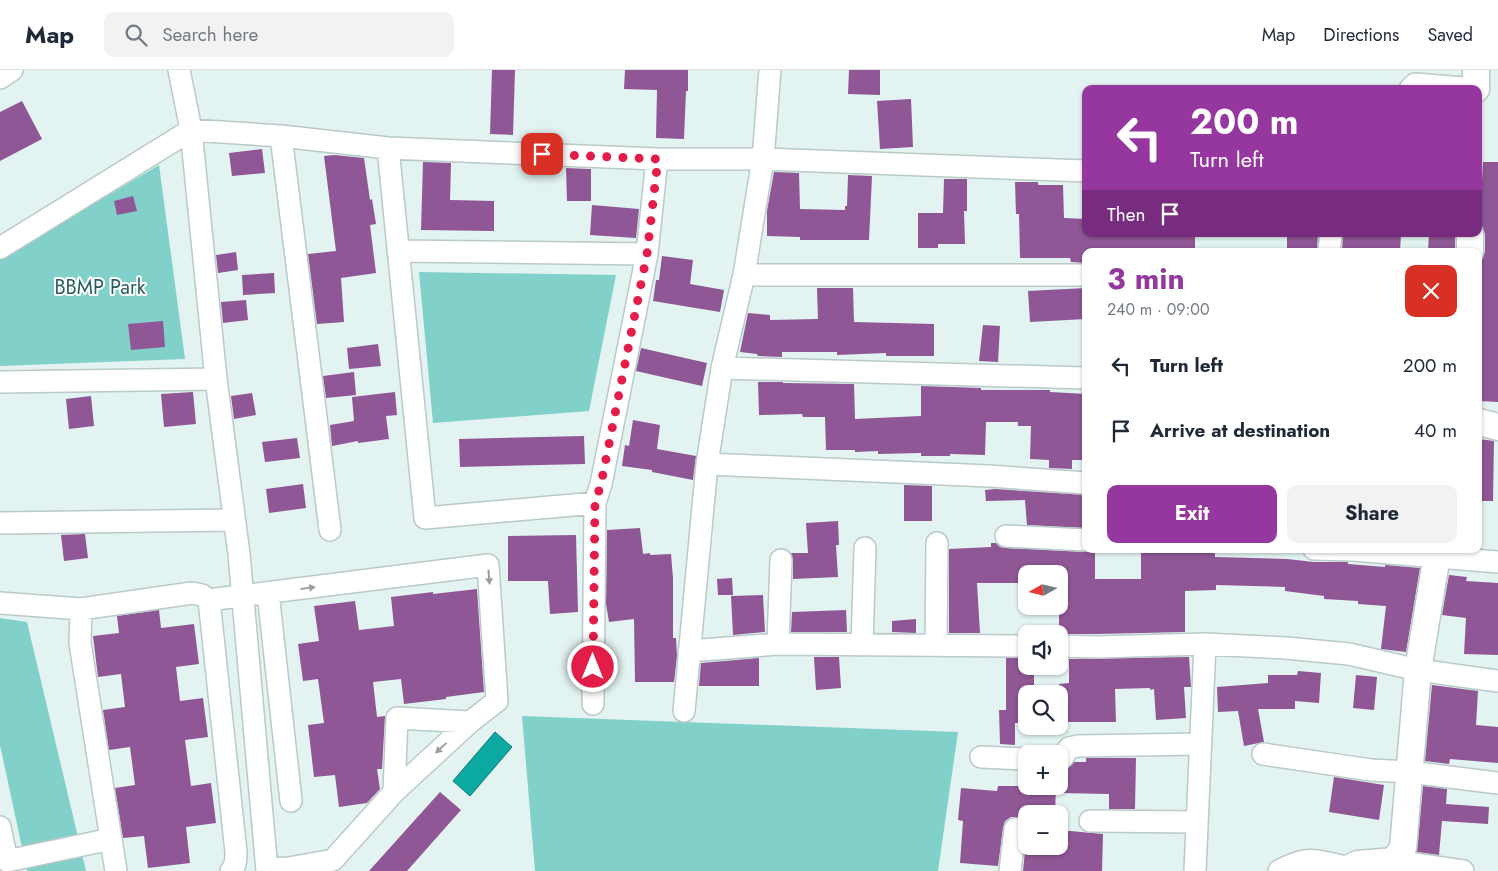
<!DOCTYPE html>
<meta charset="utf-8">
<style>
body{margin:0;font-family:Jost,sans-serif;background:#f2f2f3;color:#1f2937;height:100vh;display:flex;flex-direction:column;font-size:19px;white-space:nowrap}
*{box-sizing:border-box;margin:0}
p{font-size:16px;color:#747a83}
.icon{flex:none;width:28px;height:28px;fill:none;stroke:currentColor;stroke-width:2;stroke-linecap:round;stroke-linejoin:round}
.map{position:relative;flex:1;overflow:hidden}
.panel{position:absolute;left:1082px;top:178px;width:400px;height:305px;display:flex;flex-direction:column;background:#fff;border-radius:10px;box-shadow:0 1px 4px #0004}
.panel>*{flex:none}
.guide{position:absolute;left:1082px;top:15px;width:400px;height:152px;border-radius:10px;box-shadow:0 1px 4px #0004;background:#9637a0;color:#fff;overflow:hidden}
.needle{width:32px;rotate:262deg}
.controls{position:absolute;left:1018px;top:495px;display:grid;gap:10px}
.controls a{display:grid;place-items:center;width:50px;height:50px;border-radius:10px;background:#fff;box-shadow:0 1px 4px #0004;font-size:25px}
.pin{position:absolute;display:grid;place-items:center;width:42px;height:42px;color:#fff;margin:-21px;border-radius:10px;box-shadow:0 2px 8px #0006}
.me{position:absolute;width:55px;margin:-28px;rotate:0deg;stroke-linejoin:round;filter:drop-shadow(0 0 4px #0008)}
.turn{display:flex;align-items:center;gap:18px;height:105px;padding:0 25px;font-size:22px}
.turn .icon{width:65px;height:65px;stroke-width:2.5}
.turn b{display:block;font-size:35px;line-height:42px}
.then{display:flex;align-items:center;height:48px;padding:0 25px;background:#0003;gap:10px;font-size:19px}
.round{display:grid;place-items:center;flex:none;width:52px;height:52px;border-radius:10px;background:#f2f2f3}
.head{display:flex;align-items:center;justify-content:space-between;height:85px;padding:0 25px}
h1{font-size:30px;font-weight:700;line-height:38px;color:#9637a0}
.button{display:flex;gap:10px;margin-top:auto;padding:10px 25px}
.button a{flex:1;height:58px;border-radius:10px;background:#9637a0;color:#fff;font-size:20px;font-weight:700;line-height:58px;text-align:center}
.button a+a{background:#f2f2f3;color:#1f2937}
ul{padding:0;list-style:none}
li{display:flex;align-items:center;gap:15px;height:65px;padding:0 25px}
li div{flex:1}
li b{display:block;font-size:19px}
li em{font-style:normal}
header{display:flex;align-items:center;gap:30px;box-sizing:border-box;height:70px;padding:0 25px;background:#fff;border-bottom:1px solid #e0e1e3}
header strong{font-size:24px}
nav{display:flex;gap:28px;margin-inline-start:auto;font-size:18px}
.search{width:350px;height:45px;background:#f2f2f3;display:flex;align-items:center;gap:12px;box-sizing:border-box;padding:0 18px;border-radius:10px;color:#747a83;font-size:19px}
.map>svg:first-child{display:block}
</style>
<header>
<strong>Map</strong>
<div class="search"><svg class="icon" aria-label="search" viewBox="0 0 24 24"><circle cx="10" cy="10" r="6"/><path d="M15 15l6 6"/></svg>Search here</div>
<nav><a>Map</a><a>Directions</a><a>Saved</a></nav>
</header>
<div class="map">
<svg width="1498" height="801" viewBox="0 0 1498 801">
<rect width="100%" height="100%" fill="#e2f3f1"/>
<path fill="#81d0ca" d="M159,95L185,289L0,296V189Z
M419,202L616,205L589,341L433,353Z
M0,548L27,552L86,801H27L0,675Z
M522,646L958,662L938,801H535Z"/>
<path fill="#0ba9a2" stroke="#0a7a75" d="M495,662L512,677L470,726L453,711Z"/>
<path fill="#8f5795" d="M492,0H515L513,65L490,64Z
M625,0H688V21H686L684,69L656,68L657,20L624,19Z
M849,0H880V25L848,24Z
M911,29L913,77L880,79L877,31Z
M22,31L42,69L0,91V42Z
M262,79L265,103L232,106L229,83Z
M334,85L364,88L370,130L372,129L376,154L370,155L376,203L341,208L344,252L317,254L308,184L336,181L324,86Z
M423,92L451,93L450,130L494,131V161L421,160Z
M1483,92H1498V332L1479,331V193L1483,188L1485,181V164L1480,154Z
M566,98L591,99V131H567Z
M774,102L799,103L800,139L845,140V136H847L848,105L872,106L869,170H800V167L767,166V141Z
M944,109H967V141H964L965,174H938V178H918V143H943Z
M1015,112H1038V115H1063L1064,148L1086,149V164H1195V181H1086V193L1071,192L1070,188H1020L1019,144H1016Z
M133,126L137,141L117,145L114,131Z
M592,135L639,139L636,168L590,165Z
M1287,164H1318L1317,181H1287Z
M1343,164H1401L1400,181H1342Z
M1429,164H1455V181H1428Z
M236,182L238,200L218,203L216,185Z
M662,186L693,190L690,214L724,220L720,242L653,231L656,210H659Z
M274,203L275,223L243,225L242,205Z
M817,218H853L854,252L934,254V286H886V283L837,285V282H782V287L758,286L757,284L740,282L748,243L770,245V250L818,249Z
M1086,218V249L1030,252L1028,221Z
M246,230L248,250L223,253L221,232Z
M163,251L165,277L131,280L128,254Z
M983,255L1000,256L998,292L979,291Z
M378,274L381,296L349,299L347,278Z
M641,278L707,293L702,316L636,301Z
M354,302L356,325L326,328L323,306Z
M758,312H783V313L854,314L855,349L921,346V316L981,318V320H1050V322L1086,324V390H1072V399L1049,398V390L1030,389L1031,356H1018V352H986L985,385L950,384V386H921V383L878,384V381L855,382V380H826L825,347H803L802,344L759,345Z
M193,322L196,354L164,357L161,324Z
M395,322L397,345L386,346L389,369L358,373V371L332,376L330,355L354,351L352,327Z
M252,323L256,345L234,349L231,326Z
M91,326L94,356L69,359L66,329Z
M633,350L660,355L657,379L696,386L693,410L652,402V400L622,396L625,375L629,376Z
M584,366L585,394L460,397L459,369Z
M297,368L300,388L265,392L262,372Z
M1479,369L1494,371L1493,431H1479Z
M303,414L306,438L269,443L266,419Z
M904,415L932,416V451H904Z
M995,419L1086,425V458L1027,455L1025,430L986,431L985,420Z
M838,451L839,475H836L838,507L793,509V490L791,483H808L806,453Z
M640,458L643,484L650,483V485L671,484L673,508V568H676L677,586L674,612H635L634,549L609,552L606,534L607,460Z
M85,464L88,488L64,491L61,465Z
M576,465L578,542L550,544L548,511H508V466Z
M991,473H996L1000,477L1005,478L1085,482L1095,479V509H1141V479H1181V481L1215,480V487L1287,489L1314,492H1348V494L1385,497V495L1420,498L1406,582L1381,579L1386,536L1358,534V531L1324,529V526L1285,521V517L1216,515V520L1185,521V562L1098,564H1059V504H1026V513H977L980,563H949V479L991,477Z
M1449,505L1467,507L1466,511L1498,513V585L1464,584L1466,548L1442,545Z
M732,508L733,525H718L717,509Z
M477,519L484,622L446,627V629L404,634L401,609L373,612L377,647L385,646L382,699H377L380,719L367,733L339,737L335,705L314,707L308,655L324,653L318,609L303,611L298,574L319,571L314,536L355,531L359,560L394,556L391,527L433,522V524Z
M763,525L765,562L733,565L731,526Z
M159,540L161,558L194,554L199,594L176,597L180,631L203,628L208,667L185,670L191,716L211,713L216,753L186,757L190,793L148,798L144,766L123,768L115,718L135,715L130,677L109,680L103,640L125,637L121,604L98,607L93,566L119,563L117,546Z
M846,540L847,562H791L792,542Z
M916,549V563L892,562V551Z
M814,587H839L841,618L816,620Z
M1189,587L1191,617H1184L1186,648L1156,650L1154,619L1150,620V618L1115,619L1116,652H1059V614L1069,613V589Z
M759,588V616H699L701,593Z
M1006,588H1026V596H1034V624H1026V636H1020V653H1015V675L1000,674L999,640H1006Z
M1298,601L1321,603L1319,633L1295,631V639H1258L1264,672L1244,676L1238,641L1218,642L1217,617L1268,613V605H1297Z
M1356,605L1377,607L1374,640L1353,638Z
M1432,615L1478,621L1476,655L1498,657V693L1450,689L1449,694L1425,691Z
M1086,688H1136L1135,739H1109V724L1059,723V702L1066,700L1074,692H1086Z
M1334,707L1384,715L1379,750L1329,742Z
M998,716H1056L1055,744H1026V754L1022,749L1016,747H1011L1005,751L1003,758L998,796L960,793L963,751L958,750L961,718L997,721Z
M1423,716L1447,719L1446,734L1489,737L1488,754L1442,751L1439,785L1417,782Z
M440,722L461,740L407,801H369Z
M1059,760L1103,764L1102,801H1023L1026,770V776H1059Z"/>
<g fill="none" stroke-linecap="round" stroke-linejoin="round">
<g stroke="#bacac9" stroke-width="24">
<path id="minor" d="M179,0L191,60L216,309L239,484L267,801
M0,8L12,0
M1410,19L1415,14L1476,19
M281,66L330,460
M388,78L425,448L595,433
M0,178L191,60L281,66L388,78L657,89H763L1086,101
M398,181L647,184
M1329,181L1331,164
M744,205H1086
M722,298L1086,308
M0,312L216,309
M707,394L989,406L1086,413
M0,453L234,450
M1006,466L1086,470
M1314,479L1353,480L1498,492
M268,523L291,731
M209,530L236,782C236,789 236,796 231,801
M0,533L81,539
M778,574L781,490
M862,575L865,478
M936,575L937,473
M1059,576L1098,577L1205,574L1286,578L1349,584L1418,600L1498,611
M689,581L778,574L1026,576
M593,634L595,433L601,414L647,184L657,89
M684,641L707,394L722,298L744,205L763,89L770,0
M1263,684L1371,700L1410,702L1498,713
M981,687L1026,689
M1059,690L1063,687L1069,678L1078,676L1201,674
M394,722L397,648L470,652
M1090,751L1197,752
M0,757L7,791L111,769
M1394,791L1463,801
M116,801L80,573L81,539L192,523L202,525L209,530L216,529L488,495L497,631L470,652L394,722L333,790L289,798L267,799
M1010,801L1015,759
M1195,801L1205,574
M1279,801C1309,784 1318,791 1349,798"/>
</g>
<g stroke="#bacac9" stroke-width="29">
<path id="tertiary" d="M1476,19V0
M1470,181V164
M1479,352L1498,357
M1348,801L1349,798L1358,794L1394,791L1403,778L1418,600L1438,479"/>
</g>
<use href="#minor" stroke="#fff" stroke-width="21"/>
<use href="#tertiary" stroke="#fff" stroke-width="26"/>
</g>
<defs><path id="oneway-solid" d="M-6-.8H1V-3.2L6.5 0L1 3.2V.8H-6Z" transform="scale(1.25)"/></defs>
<g fill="#9c9e9e">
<use href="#oneway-solid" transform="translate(489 507) rotate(86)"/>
<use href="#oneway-solid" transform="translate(308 518) rotate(-7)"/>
<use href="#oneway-solid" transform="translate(441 678) rotate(137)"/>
</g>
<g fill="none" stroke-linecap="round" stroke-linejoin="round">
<path stroke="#e11d48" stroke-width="9" stroke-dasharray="0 16.2" d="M542,84L658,89L647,184L601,414L595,433L593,597"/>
</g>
<g text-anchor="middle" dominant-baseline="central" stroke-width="4" stroke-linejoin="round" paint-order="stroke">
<g font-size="20" fill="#285e5b" stroke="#fff">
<text x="100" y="217">BBMP Park</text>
</g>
</g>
</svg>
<div class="controls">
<a><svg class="needle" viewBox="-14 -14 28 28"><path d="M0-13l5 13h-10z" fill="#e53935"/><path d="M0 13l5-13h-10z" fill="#747a83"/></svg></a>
<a><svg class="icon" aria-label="sound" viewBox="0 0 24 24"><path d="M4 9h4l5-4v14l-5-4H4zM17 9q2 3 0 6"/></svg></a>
<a><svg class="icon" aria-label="search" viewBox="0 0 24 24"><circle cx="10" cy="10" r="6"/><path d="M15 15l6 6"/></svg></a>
<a>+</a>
<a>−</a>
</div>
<div class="pin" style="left:542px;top:84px;background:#d93025"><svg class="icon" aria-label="arrive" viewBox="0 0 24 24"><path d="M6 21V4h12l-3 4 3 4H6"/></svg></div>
<svg class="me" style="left:593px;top:597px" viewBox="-20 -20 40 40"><circle r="17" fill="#e11d48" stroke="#fff" stroke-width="3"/><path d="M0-11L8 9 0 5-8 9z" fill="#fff"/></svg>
<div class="guide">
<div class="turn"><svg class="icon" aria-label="left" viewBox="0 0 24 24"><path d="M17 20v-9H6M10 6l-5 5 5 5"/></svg><div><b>200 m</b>Turn left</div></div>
<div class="then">Then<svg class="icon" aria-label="arrive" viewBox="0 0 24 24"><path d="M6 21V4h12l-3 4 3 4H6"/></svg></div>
</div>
<section class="panel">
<div class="head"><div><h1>3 min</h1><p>240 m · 09:00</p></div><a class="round" style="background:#d93025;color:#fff"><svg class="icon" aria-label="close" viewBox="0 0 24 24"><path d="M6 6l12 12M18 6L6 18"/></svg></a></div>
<ul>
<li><svg class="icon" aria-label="left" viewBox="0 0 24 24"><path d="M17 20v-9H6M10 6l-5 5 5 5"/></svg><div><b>Turn left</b></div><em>200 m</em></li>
<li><svg class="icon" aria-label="arrive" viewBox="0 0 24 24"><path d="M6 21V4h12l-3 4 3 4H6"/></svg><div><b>Arrive at destination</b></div><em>40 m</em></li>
</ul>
<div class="button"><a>Exit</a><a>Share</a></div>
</section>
</div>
